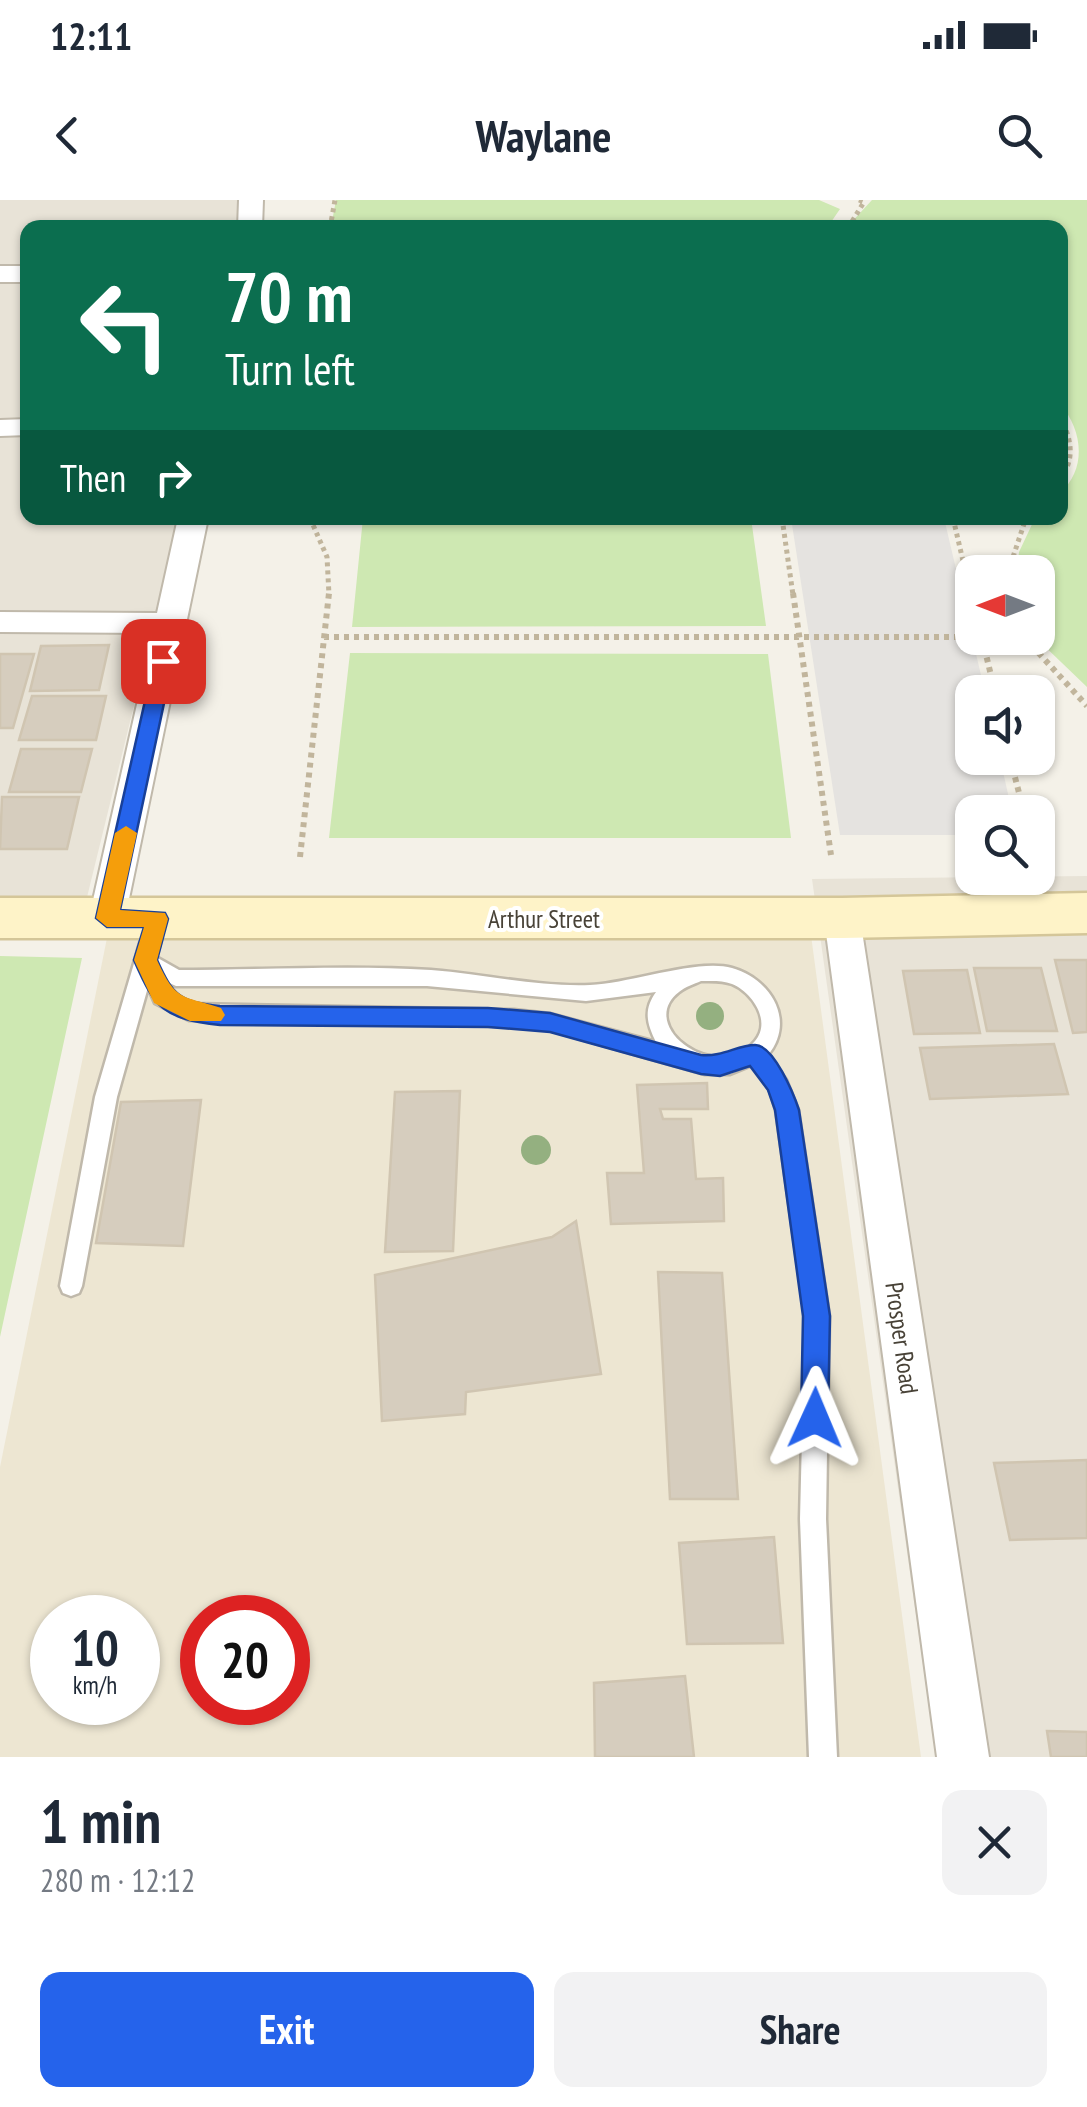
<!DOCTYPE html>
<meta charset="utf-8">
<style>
body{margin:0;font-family:"PT Sans Narrow",sans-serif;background:#f2f2f3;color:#1f2937;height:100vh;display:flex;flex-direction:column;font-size:38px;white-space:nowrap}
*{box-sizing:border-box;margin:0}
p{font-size:32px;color:#747a83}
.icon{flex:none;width:55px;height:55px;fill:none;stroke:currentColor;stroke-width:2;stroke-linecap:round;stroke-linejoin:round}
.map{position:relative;height:1557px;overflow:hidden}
.panel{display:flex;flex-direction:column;background:#fff;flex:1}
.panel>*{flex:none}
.guide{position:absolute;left:20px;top:20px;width:1048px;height:305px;border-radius:20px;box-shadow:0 2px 8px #0004;background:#0b6e4f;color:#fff;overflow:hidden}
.needle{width:65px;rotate:270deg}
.tools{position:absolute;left:955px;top:355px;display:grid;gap:20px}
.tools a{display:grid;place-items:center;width:100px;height:100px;border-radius:20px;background:#fff;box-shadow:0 2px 8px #0004;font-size:50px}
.speed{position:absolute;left:30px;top:1395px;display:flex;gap:20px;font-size:50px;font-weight:700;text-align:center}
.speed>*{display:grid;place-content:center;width:130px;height:130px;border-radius:50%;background:#fff;box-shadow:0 2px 8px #0004;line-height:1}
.speed small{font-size:25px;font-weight:400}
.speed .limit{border:15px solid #d22;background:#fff;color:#111}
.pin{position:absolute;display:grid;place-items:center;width:85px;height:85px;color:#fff;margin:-42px;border-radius:20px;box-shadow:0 5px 15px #0006}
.me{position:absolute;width:110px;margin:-55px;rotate:1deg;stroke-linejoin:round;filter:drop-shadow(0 0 8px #0008)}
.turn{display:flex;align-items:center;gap:35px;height:210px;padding:0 40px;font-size:45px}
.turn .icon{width:130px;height:130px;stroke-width:2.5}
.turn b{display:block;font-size:70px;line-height:85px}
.then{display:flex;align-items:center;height:95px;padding:0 40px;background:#0003;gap:20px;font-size:38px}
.round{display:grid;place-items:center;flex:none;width:105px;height:105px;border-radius:20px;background:#f2f2f3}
.summary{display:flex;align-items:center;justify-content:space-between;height:170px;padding:0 40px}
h1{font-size:60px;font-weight:800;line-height:75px}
.cta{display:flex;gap:20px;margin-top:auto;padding:20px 40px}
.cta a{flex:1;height:115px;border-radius:20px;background:#2563eb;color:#fff;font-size:40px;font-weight:800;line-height:115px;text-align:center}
.cta a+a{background:#f2f2f3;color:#1f2937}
.status{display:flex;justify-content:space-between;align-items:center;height:70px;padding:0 50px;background:#fff;direction:ltr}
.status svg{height:28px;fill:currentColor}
header{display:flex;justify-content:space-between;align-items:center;height:130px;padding:0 40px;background:#fff;font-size:45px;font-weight:800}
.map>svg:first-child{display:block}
</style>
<div class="status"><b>12:11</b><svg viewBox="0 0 49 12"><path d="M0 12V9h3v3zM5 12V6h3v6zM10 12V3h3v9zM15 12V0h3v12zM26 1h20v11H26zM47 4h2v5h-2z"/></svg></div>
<header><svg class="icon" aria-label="back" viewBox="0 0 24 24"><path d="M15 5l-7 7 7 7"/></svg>Waylane<svg class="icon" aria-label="search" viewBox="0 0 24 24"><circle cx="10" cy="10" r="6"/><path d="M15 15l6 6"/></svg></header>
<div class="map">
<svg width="1087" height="1557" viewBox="0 0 1087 1557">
<rect width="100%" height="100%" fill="#f4f1e8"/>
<path fill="#e8e3d7" d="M0,0H258L251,27L28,28V318H180L77,738L0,737Z
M1087,676V1557H936L812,679Z"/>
<path fill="#ede6d2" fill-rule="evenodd" d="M811,735L921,1557H0V1267L107,738ZM52,1418H138V1502H52ZM202,1418H288V1502H202Z"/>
<path fill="#cee8b2" d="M336,0H819L840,9L827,28L331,27Z
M872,0H1087V487L1036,438L1038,372H1017L1019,352L1035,318H1060V293C1087,269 1083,230 1060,204V28L847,27Z
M363,318H751L766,426L352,427Z
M350,453L768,454L791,638H329Z
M0,756L82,758L0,1137Z"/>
<path fill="#e5e3e0" d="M791,318H944L985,492H972V558H1000L1012,612H972V635H840Z"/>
<path fill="#d6cdbe" stroke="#d0c5b1" stroke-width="2.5" d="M109,445L99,490L30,491L41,446Z
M0,454H34L13,528H0Z
M32,496H106L96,540H19Z
M21,549H92L81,592H9Z
M2,597H79L67,649H0Z
M1055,760H1087V832L1073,833Z
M974,768H1041L1057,831H987Z
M967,770L980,833L914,834L903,771Z
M1054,844L1068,894L930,899L920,848Z
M707,883L708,909H660L663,919H691L696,979L723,978L724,1021L611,1024L607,973H644L637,885Z
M460,891L453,1051L385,1052L395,892Z
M201,900L183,1046L96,1043L121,902Z
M576,1021L601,1174L466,1192L465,1214L382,1221L375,1075L552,1037Z
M658,1072L722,1073L738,1299H670Z
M1087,1260V1338L1010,1340L994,1263Z
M774,1337L783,1443L687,1444L679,1343Z
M685,1476L694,1557H595L594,1483Z
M1047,1531L1087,1532V1557H1051Z"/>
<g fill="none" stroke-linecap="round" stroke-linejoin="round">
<g stroke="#c0b9ab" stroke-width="5">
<path id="lane" d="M157,712L167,719L156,757L179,770C262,770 348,765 431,770C483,774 538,787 590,785C632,783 699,758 732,768C771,779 796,821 768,855L786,880L798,910L829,1116L826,1319L837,1557H809L800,1319L805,1116L776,910L770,890L752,865L730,874H705L550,830L514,826L189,820L155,803L148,787L117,897L82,1086L79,1093L71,1096L63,1093L60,1086L95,897L147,719ZM165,781L176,786H427L586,801L656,792C643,810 647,824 656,842L550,814L514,810L192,804L170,792ZM701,781C711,781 722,780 732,784C752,792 772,821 755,841C717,886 635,826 679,792C685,787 694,784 701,781Z"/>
</g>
<g stroke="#c0b9ab" stroke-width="4">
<path id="street" d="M239,0H263L262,28H238Z
M0,66H28V82H0Z
M28,219V235L0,236V220Z
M178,318H208L125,718L120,728L107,732L94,728L89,718L153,433L0,432V412L157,413Z
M842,704L855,708L860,718L989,1557H937L824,718L829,708Z"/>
</g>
<g stroke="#d4c699" stroke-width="5">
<path id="secondary" d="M1087,693V733L842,738H0V698H842Z"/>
</g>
<path stroke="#c1b59c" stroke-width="5" stroke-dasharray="4 4" stroke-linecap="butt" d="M330,28L335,0
M848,28L864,2L859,0
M1060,216C1071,239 1076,258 1060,279
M310,318L327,357L329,395
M782,318L793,395
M953,318L971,395
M1008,372L1026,318"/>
<path stroke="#c1b59c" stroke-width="6" stroke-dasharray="5 5" stroke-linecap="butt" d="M793,393L831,655
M971,393L972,398
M324,437H972
M982,438L995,492
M1025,438L1087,506
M1010,558L1024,612
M300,657L329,393"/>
<use href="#lane" fill="#fff" fill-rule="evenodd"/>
<use href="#street" fill="#fff" fill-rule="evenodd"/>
<use href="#secondary" fill="#fef3c8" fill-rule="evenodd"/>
</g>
<g fill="#94b080">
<circle cx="710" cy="816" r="14"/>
<circle cx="536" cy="950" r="15"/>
</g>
<path fill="#2563eb" stroke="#184099" stroke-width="2.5" d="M163,454L173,461L120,710L165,713L168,719L157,760C173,796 180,802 220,806L488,808L550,813L701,855C723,857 737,845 755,845C774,845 794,895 799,910L830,1116L828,1218L824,1227L815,1231L805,1227L801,1218L803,1116L775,910L768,890L750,866L720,876L701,874L550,832L488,827L220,825C163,818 156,810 134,760L144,727H107L96,718L154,461Z"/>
<path fill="#f59e0b" d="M126,626L137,633L120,710L165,713L168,719L157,760C176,802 182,795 221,808L225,815L221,821H190L154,803L134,760L144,727H107L96,718L115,633Z"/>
<g text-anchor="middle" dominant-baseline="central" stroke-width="8" stroke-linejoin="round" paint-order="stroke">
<g font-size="25" fill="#484237" stroke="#fff">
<text x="544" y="719">Arthur Street</text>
<text transform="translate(902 1138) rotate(82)">Prosper Road</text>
</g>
</g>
</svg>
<div class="tools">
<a><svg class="needle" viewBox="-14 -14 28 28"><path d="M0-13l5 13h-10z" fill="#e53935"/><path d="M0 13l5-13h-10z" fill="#747a83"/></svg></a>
<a><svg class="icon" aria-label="sound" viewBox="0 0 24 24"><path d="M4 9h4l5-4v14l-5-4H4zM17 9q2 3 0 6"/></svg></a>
<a><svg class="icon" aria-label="search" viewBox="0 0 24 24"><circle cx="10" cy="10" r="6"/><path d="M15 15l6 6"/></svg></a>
</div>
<div class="speed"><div>10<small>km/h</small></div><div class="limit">20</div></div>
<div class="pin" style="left:163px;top:461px;background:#d93025"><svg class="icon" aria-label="arrive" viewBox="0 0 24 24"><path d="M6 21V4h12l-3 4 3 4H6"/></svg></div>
<svg class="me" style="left:815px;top:1218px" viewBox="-20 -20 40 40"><path d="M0-17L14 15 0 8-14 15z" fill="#2563eb" stroke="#fff" stroke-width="4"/></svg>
<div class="guide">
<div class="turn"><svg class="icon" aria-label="left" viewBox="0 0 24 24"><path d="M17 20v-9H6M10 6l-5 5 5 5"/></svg><div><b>70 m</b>Turn left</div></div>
<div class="then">Then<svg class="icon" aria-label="right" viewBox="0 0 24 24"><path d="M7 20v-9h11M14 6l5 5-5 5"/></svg></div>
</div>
</div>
<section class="panel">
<div class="summary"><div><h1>1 min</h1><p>280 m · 12:12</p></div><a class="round"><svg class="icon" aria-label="close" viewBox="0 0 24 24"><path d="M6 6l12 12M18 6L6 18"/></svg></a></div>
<div class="cta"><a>Exit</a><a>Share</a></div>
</section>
